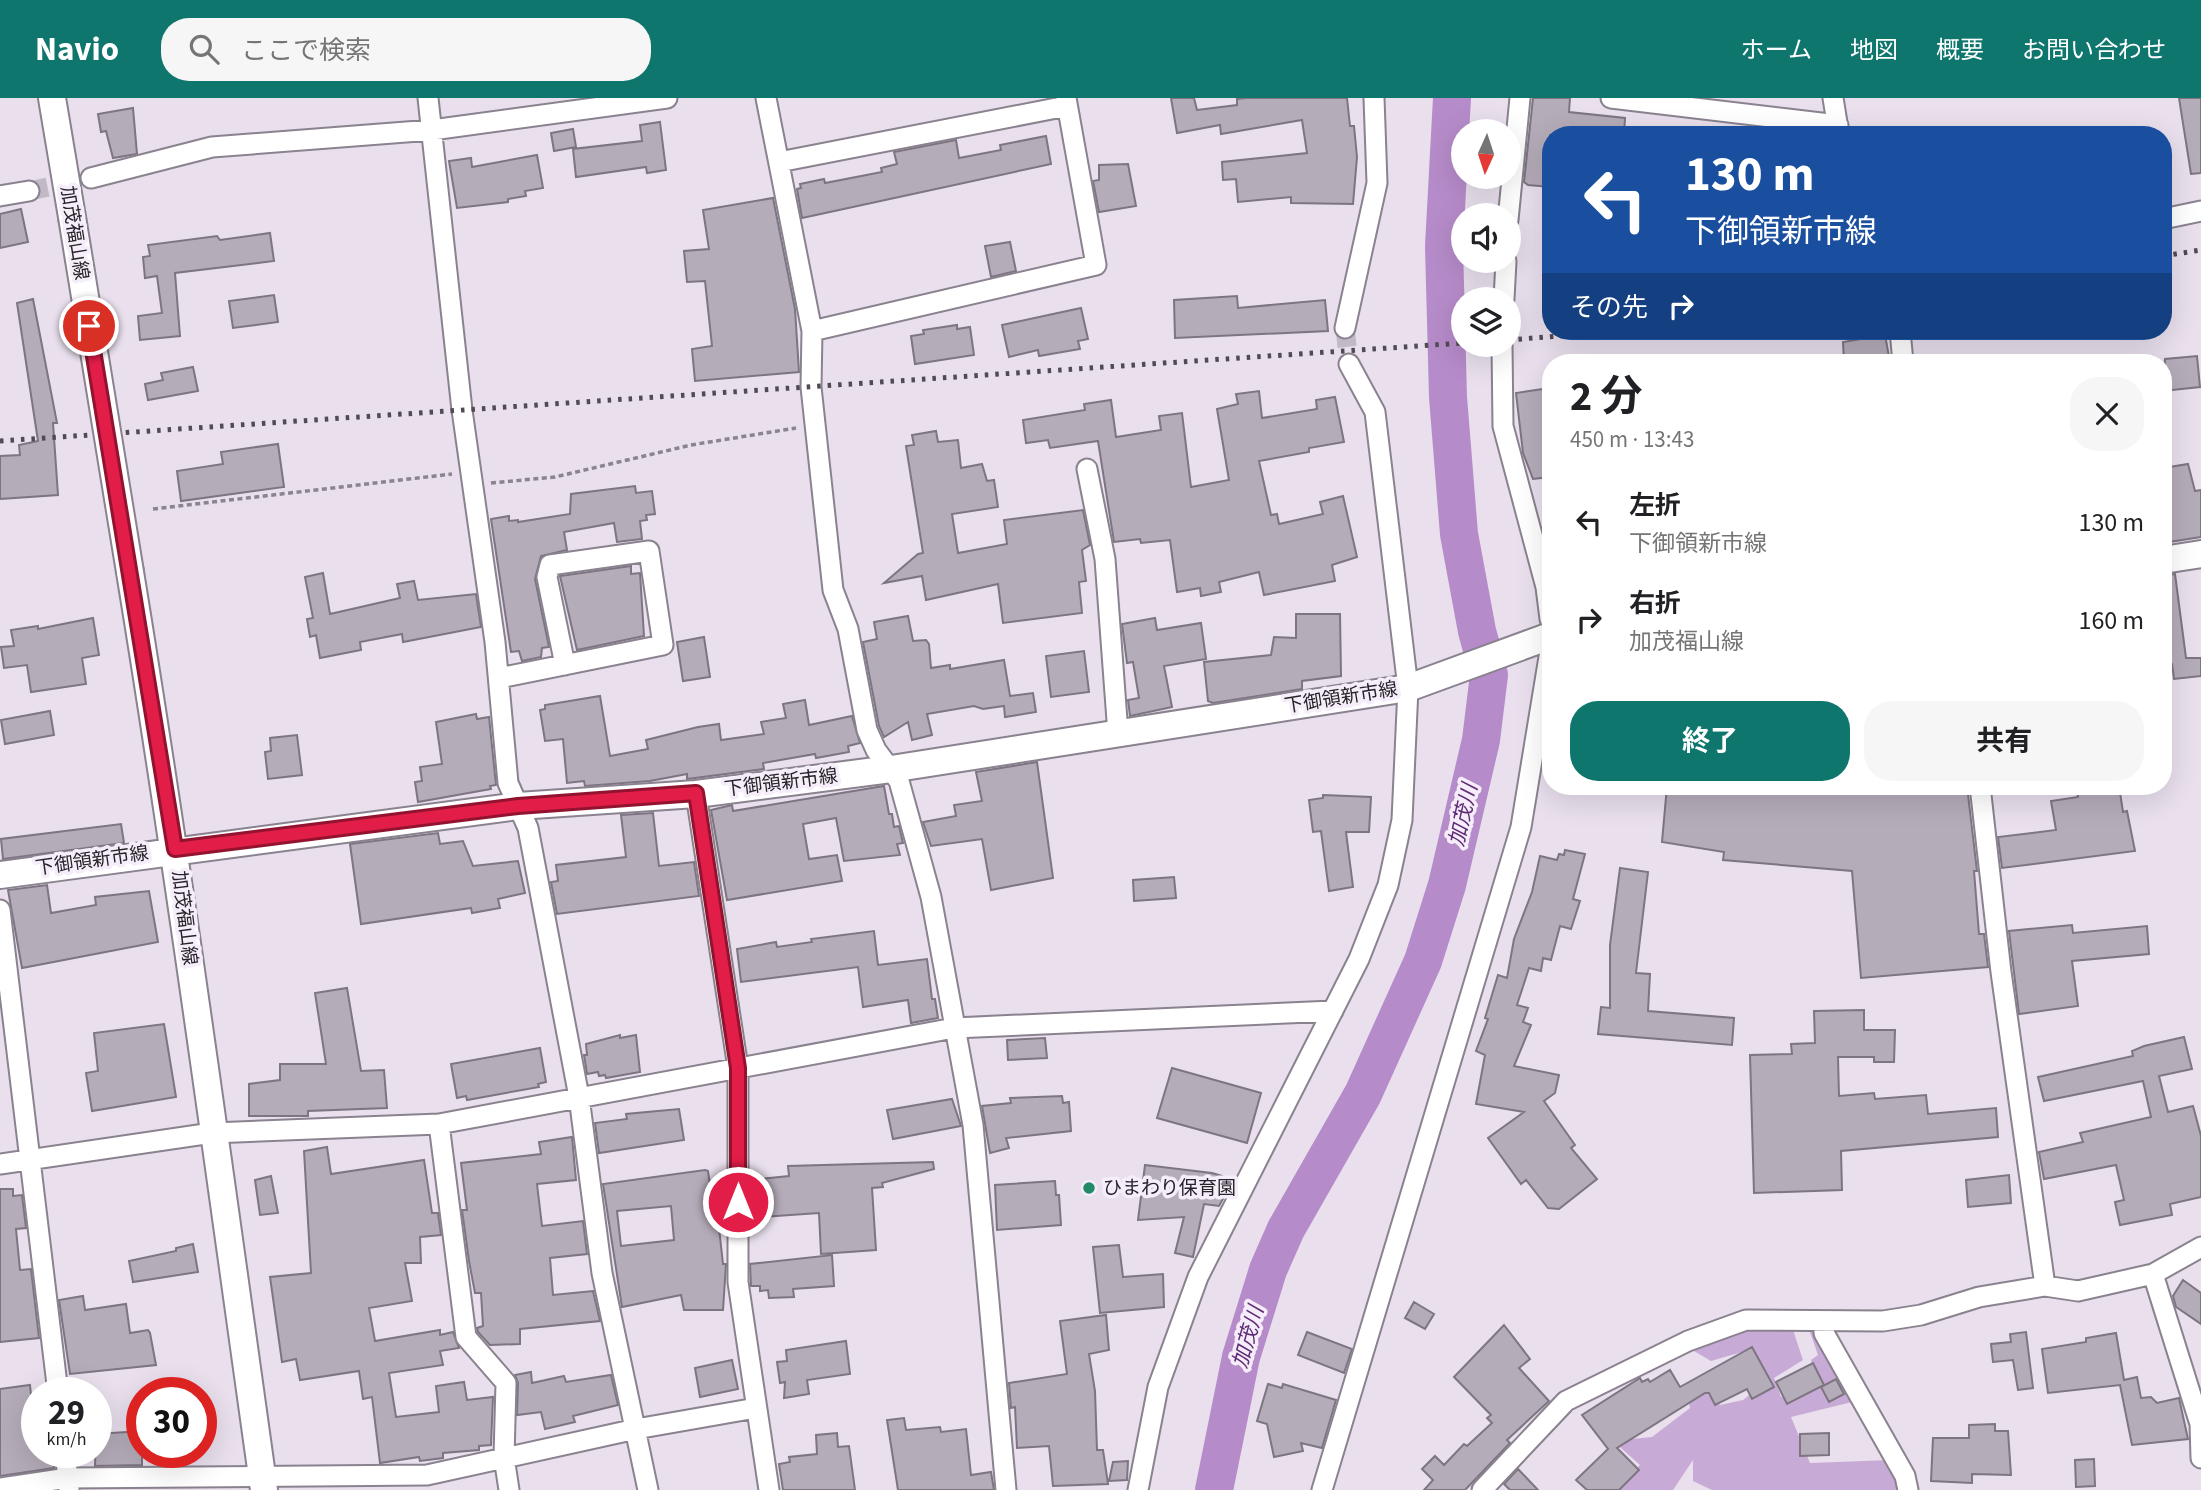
<!DOCTYPE html>
<html lang="ja">
<meta charset="utf-8">
<style>
body{margin:0;font-family:"Source Sans 3","Noto Sans JP",sans-serif;background:#f6f6f6;color:#202124;height:100vh;display:flex;flex-direction:column;font-size:26px;white-space:nowrap}
*{box-sizing:border-box;margin:0}
p{font-size:23px;color:#757577}
.icon{flex:none;width:38px;height:38px;fill:none;stroke:currentColor;stroke-width:2;stroke-linecap:round;stroke-linejoin:round}
.map{position:relative;flex:1;overflow:hidden}
.panel{position:absolute;left:1542px;top:256px;width:630px;height:441px;display:flex;flex-direction:column;background:#fff;border-radius:28px;box-shadow:0 7px 28px #0002}
.panel>*{flex:none}
.top-card{position:absolute;left:1542px;top:28px;width:630px;height:214px;border-radius:28px;box-shadow:0 7px 28px #0002;background:#1a4fa0;color:#fff;overflow:hidden}
.needle{width:46px;rotate:183deg}
.fabs{position:absolute;left:1451px;top:21px;display:grid;gap:14px}
.fabs a{display:grid;place-items:center;width:70px;height:70px;border-radius:50%;background:#fff;box-shadow:0 7px 28px #0002;font-size:35px}
.speed{position:absolute;left:21px;top:1279px;display:flex;gap:14px;font-size:35px;font-weight:700;text-align:center}
.speed>*{display:grid;place-content:center;width:91px;height:91px;border-radius:50%;background:#fff;box-shadow:0 7px 28px #0002;line-height:1}
.speed small{font-size:18px;font-weight:400}
.speed .limit{border:10px solid #d22;background:#fff;color:#111}
.pin{position:absolute;display:grid;place-items:center;width:60px;height:60px;color:#fff;margin:-30px;border:4px solid #fff;border-radius:50%;box-shadow:0 2px 7px #0007}
.me{position:absolute;width:77px;margin:-38px;rotate:0deg;stroke-linejoin:round;filter:drop-shadow(0 0 5px #0008)}
.turn{display:flex;align-items:center;gap:24px;height:147px;padding:0 28px;font-size:32px}
.turn .icon{width:91px;height:91px;stroke-width:2.5}
.turn b{display:block;font-size:49px;line-height:60px}
.then{display:flex;align-items:center;height:66px;padding:0 28px;background:#0003;gap:14px;font-size:26px}
.round{display:grid;place-items:center;flex:none;width:74px;height:74px;border-radius:28px;background:#f6f6f6}
.summary{display:flex;align-items:center;justify-content:space-between;height:119px;padding:0 28px}
h1{font-size:42px;font-weight:700;line-height:52px}
.action{display:flex;gap:14px;margin-top:auto;padding:14px 28px}
.action a{flex:1;height:80px;border-radius:28px;background:#0f766e;color:#fff;font-size:28px;font-weight:700;line-height:80px;text-align:center}
.action a+a{background:#f6f6f6;color:#202124}
ul{padding:0;list-style:none}
li{display:flex;align-items:center;gap:21px;height:98px;padding:0 28px}
li div{flex:1}
li b{display:block;font-size:26px}
li em{font-style:normal}
header{display:flex;align-items:center;gap:42px;box-sizing:border-box;height:98px;padding:0 35px;background:#0f766e;color:#fff}
header strong{font-size:33px}
nav{display:flex;gap:38px;margin-inline-start:auto;font-size:24px}
.search{width:490px;height:63px;background:#f6f6f6;display:flex;align-items:center;gap:18px;box-sizing:border-box;padding:0 24px;border-radius:28px;color:#757577;font-size:26px}
.map>svg:first-child{display:block}
</style>
<header>
<strong>Navio</strong>
<div class="search"><svg class="icon" aria-label="search" viewBox="0 0 24 24"><circle cx="10" cy="10" r="6"/><path d="M15 15l6 6"/></svg>ここで検索</div>
<nav><a>ホーム</a><a>地図</a><a>概要</a><a>お問い合わせ</a></nav>
</header>
<div class="map">
<svg width="2201" height="1392" viewBox="0 0 2201 1392">
<rect width="100%" height="100%" fill="#e9dfed"/>
<path fill="#c8aad6" d="M1747,1228L1792,1229L1803,1262L1774,1280L1781,1299L1817,1286L1811,1262L1818,1257L1810,1234H1819L1856,1303L1791,1319L1810,1365L1890,1362L1899,1392H1712L1693,1383V1362L1673,1392H1615L1640,1367L1613,1343L1652,1339L1690,1310L1686,1290L1702,1291L1720,1307L1743,1302L1761,1288L1752,1251L1711,1263L1694,1253Z"/>
<g fill="none" stroke-linecap="round" stroke-linejoin="round">
<path stroke="#b68bc9" stroke-width="38" d="M1214,1392L1241,1259L1268,1172L1286,1131L1363,996L1423,863L1447,787L1481,642L1489,577L1477,533L1459,436L1448,299L1444,148L1452,0"/>
</g>
<path fill="#b5acb9" stroke="#7d7581" stroke-width="2" fill-rule="evenodd" d="M1171,0H1194L1197,12L1237,7V1L1246,0H1347L1350,28H1354L1357,59L1353,106L1291,105V99L1238,104L1236,81L1223,82L1222,64L1307,55L1302,22L1221,36L1220,27L1177,35Z
M1533,0H1570L1569,14L1625,20L1624,37H1550V89L1528,87L1524,84Z
M2179,0H2201V75L2191,76Z
M133,10L137,56L113,60L106,33L101,34L98,16Z
M660,24L666,72L647,75L646,69L576,79L573,51L642,43L640,27Z
M573,31L576,49L554,53L551,35Z
M1046,38L1051,66L802,120L797,91L801,90L800,86L824,81L825,85L882,74L881,70L897,66L894,54L956,42L959,60L1001,52L1000,47Z
M537,57L543,90L525,93L526,98L508,101V104L457,110L449,63L471,60L472,69Z
M1128,66L1136,108L1099,114L1093,83L1099,82V67Z
M773,100L795,211L799,274L695,283L692,251L712,248L705,183L687,184L684,153L709,151L703,112Z
M21,111L28,144L0,150V116Z
M270,135L274,163L175,175L180,238L140,242L138,218L162,215L157,178L145,180L143,159L150,158L148,147L217,138L220,142Z
M1010,144L1016,173L991,179L985,148Z
M274,197L278,224L233,230L229,203Z
M1237,198L1238,210L1325,202L1328,233L1175,240L1174,202Z
M33,201L57,325H53L58,397L0,401V358L20,357L19,347L38,343L17,205Z
M1081,210L1088,241L1078,243L1080,251L1039,258L1038,252L1009,259L1002,227Z
M957,227V231L970,229L974,257L915,266L911,238L924,236L923,232Z
M1885,237L1890,264H1844L1843,244Z
M2197,258L2200,289L2163,293L2165,261Z
M193,269L198,293L148,302L145,286L163,282L161,275Z
M1550,290V379L1533,381L1523,355L1516,295Z
M1259,293L1262,320L1317,311L1316,302L1335,299L1344,344L1309,350V354L1259,363L1271,417L1277,416L1279,426L1323,416L1320,404L1343,398L1357,459L1332,467L1335,483L1264,497L1259,474L1219,484L1221,494L1201,498L1200,490L1177,494L1170,442L1141,445L1140,441L1114,444L1098,343L1050,350L1048,342L1026,345L1023,322L1085,312L1084,306L1111,302L1116,339L1161,332L1159,318L1182,315L1191,389L1229,382L1217,311L1238,306L1236,296Z
M936,333L938,344L958,342L961,370L982,366L987,383L994,382L998,409L952,416L958,455L1007,446L1004,422L1083,412L1090,447L1082,452L1086,483L1079,484L1082,515L1003,525L998,486L926,502L922,478L884,485L918,456L923,455L906,348L914,347L912,337Z
M278,346L284,389L181,403L177,373L223,366L221,354Z
M2188,366L2195,393L2201,392V439L2163,445V370Z
M635,388L636,395L652,393L655,416L646,417L647,422L640,423L642,441L617,444L614,425L564,434L567,452L541,458L535,481L549,549L542,550L541,559L522,563L519,553L511,554L491,421L509,418V423L518,422V424L570,416L571,396Z
M631,468V476L640,475L644,538L577,552L560,478Z
M323,475L330,516L400,500L397,486L414,483L418,502L476,496L481,529L403,544L402,536L360,544L361,552L320,560L316,537L310,539L307,521L313,520L305,479Z
M2175,476L2186,560H2201V578L2174,581L2172,566L2163,567V477Z
M1296,516H1340L1341,578L1302,583V591L1213,605L1208,603L1204,564L1271,557L1274,539L1296,540Z
M908,518L913,543L926,542L929,546L931,570L950,567V571L1004,562L1010,598L1033,595L1036,614L1005,619L1004,608L983,611L974,608L927,616L932,637L912,642L908,624L884,639L879,628L863,544L877,541L874,524Z
M93,520L99,557L82,560L86,586L31,594L27,567L4,570L1,549L14,548L11,532L38,528V531Z
M1155,520L1157,532L1201,525L1206,561L1164,568L1172,609L1130,618L1128,602L1139,600L1133,564L1127,565L1122,526Z
M704,539L710,579L683,583L677,544Z
M1084,553L1089,594L1051,599L1046,558Z
M600,598L610,658L648,651L646,642L698,629L719,626L721,642L764,636L761,624L786,620L783,606L805,602L809,627L852,618L860,645L848,648L849,654L816,660L815,656L763,665L764,671L687,681V676L650,683L585,688L584,683L567,685L563,641L545,643L540,612L545,611V607Z
M50,613L54,637L5,646L1,622Z
M476,616L477,621L489,619L496,687L490,688L491,691L418,704L415,684L422,683L420,669L442,666L436,624Z
M297,637L302,677L268,681L265,654L271,653L270,640Z
M1037,664L1053,780L991,792L982,741L931,748L923,724L956,718L954,707L982,703L976,674Z
M884,688L889,716H892L894,729L899,728L903,745L897,746L900,757L844,763L836,720L803,726L809,761L837,757L842,783L727,802L711,712L732,707L733,713Z
M1667,688H1821L1854,691L1853,688H1967L1977,773H1974L1979,836H1984L1988,869L1861,880L1852,773L1723,762L1724,754L1662,744Z
M2076,688H2119L2123,714L2127,713L2135,753L2002,770L1998,739L2056,732L2051,703L2078,699Z
M1323,697L1371,699L1369,734H1346L1353,789L1329,793L1321,733L1313,734L1309,702L1323,700Z
M653,715L659,768L694,764L699,798L557,816L551,784L558,783L556,767L626,759L621,717Z
M121,726L124,745L3,761L1,741Z
M438,735L440,746L463,743L473,768L518,763L525,795L498,801L500,810L472,815L471,810L361,826L350,746Z
M1565,752L1585,756L1573,801L1580,803L1571,831L1560,828L1551,862L1543,860L1541,873L1529,870L1517,907L1528,910L1523,924L1531,927L1514,968L1559,977L1555,995L1544,1003L1575,1047L1571,1050L1597,1081L1559,1111L1548,1110L1526,1082L1521,1086L1488,1040L1524,1014L1476,1006L1485,957L1476,953L1488,921L1485,920L1498,877L1507,880L1514,841L1532,794L1540,758L1557,762L1559,756L1564,757Z
M1620,770L1648,774L1636,875L1650,876L1648,913L1734,920L1732,947L1598,936L1601,909L1610,910V847Z
M1174,779L1176,800L1134,803L1133,782Z
M47,787L51,815L96,807L95,799L149,793L158,844L22,870L8,792Z
M2072,827L2073,835L2147,828L2149,856L2072,863L2078,908L2019,916L2009,833Z
M874,833L878,867L927,861L932,901H935L938,920L911,925L908,902L863,909L858,869L741,884L737,851L776,844L777,849L812,844L811,841Z
M347,890L361,973L384,972L387,1010L308,1013V1018H249V986L280,982V966H326L315,895Z
M1864,912V932H1895L1894,964H1874V959H1838L1839,998L1874,995L1875,1001L1926,997L1928,1016L1996,1010L1998,1039L1841,1053L1842,1092L1754,1095L1750,957L1792,956L1791,946L1815,945L1814,913Z
M164,926L176,999L92,1013L86,975L98,973L94,935Z
M620,937V940L636,937L640,974L606,980L605,977L599,978L598,974L587,976L584,957H587L586,946Z
M2184,939L2192,971L2159,978L2168,1014L2193,1008L2201,1038V1099L2170,1106L2172,1117L2120,1127L2115,1104L2124,1102L2116,1067L2044,1081L2039,1054L2083,1044L2080,1035L2151,1019L2143,983L2044,1003L2038,979L2133,958L2132,953L2144,948Z
M1045,940L1047,960L1008,962L1007,942Z
M540,950L546,984L538,986L539,989L467,1002L466,998L457,1000L451,966Z
M1172,970L1261,995L1247,1045L1157,1020Z
M1062,998L1063,1005L1069,1004L1071,1033L1006,1040L1009,1050L990,1055L982,1008L1011,1005L1010,1000Z
M952,1001L961,1028L893,1041L887,1012Z
M679,1011L684,1042L599,1055L595,1025L627,1021L626,1016Z
M572,1039L576,1082L537,1086L542,1128L583,1123L587,1156L550,1160L553,1197L593,1193L600,1223L520,1231V1246L490,1247L478,1234L477,1230L483,1228L481,1195H475L469,1163L462,1112H467L461,1065L541,1056L539,1044Z
M327,1049L331,1076L424,1062L432,1115H438L441,1137L420,1139L421,1165H405L412,1203L369,1210L375,1243L440,1232V1237L453,1234L459,1250L440,1253L443,1267L389,1275L396,1319L439,1314L436,1288L464,1284L467,1302L493,1299L491,1347L479,1348V1352L443,1355V1360L420,1363L419,1359L380,1365L372,1299L363,1301L359,1273L300,1282L296,1261L282,1264L270,1179L311,1175L304,1053Z
M933,1064L934,1071L882,1085L883,1089L872,1090L876,1152L821,1156L819,1115L761,1119L759,1081L789,1078L788,1068Z
M1145,1067L1212,1075L1222,1078L1221,1084L1230,1088L1219,1108L1204,1106L1193,1159L1175,1155L1184,1119L1138,1122Z
M705,1072L708,1073L715,1121H718L723,1166H726L723,1212H684L681,1197L622,1209L603,1086ZM671,1108L674,1142L621,1148L617,1113Z
M2009,1077L2011,1105L1968,1109L1966,1082Z
M271,1078L278,1115L260,1117L255,1082Z
M1055,1083L1056,1097H1059L1061,1127L997,1132L995,1087Z
M0,1091H13V1098L22,1097L26,1130L16,1131L20,1172L31,1171L39,1240L0,1244Z
M193,1146L198,1174L133,1184L129,1163L176,1153V1150Z
M1119,1147L1123,1179L1163,1176L1164,1209L1100,1215L1093,1149Z
M832,1157L834,1188L793,1191L794,1199L769,1200L768,1192L760,1193V1188H751L750,1166Z
M2183,1182L2201,1195V1226L2176,1209L2173,1198Z
M83,1198L85,1212L126,1206L130,1235L148,1232L150,1235L156,1267L70,1276L59,1202Z
M1414,1204L1434,1216L1425,1231L1405,1220Z
M1106,1217L1109,1252L1089,1256L1095,1293L1097,1352H1103L1108,1386L1053,1388L1049,1348L1017,1350L1015,1309L1011,1310L1009,1285L1067,1276L1060,1223Z
M1504,1227L1530,1261L1519,1270L1549,1303L1507,1342L1510,1345L1465,1392H1424L1433,1382L1422,1371L1435,1358L1444,1367L1464,1346L1467,1348L1492,1325L1487,1320L1491,1317L1454,1279Z
M1307,1234L1352,1251L1344,1275L1298,1257Z
M2026,1234L2033,1290L2018,1292L2013,1262L1993,1264L1991,1246L2011,1244L2010,1236Z
M2116,1235L2124,1282L2137,1279L2141,1300L2151,1299L2157,1305L2179,1300L2188,1341L2132,1347L2120,1287L2048,1295L2042,1251L2086,1244V1240Z
M846,1243L850,1276L807,1282L809,1296L784,1300L785,1284L780,1285L777,1264L787,1263L786,1252Z
M1752,1249L1774,1289L1752,1301L1747,1291L1715,1307L1709,1295H1705L1617,1350L1639,1372L1619,1392H1587L1576,1382L1608,1351L1582,1317L1640,1280L1642,1284L1648,1281L1650,1284L1670,1272L1680,1289Z
M732,1262L738,1291L700,1299L695,1270Z
M1813,1265L1824,1287L1787,1306L1776,1284Z
M531,1274L532,1285L564,1278L566,1284L611,1277L618,1307L573,1318L575,1324L545,1331L541,1314L517,1317L518,1285L515,1277Z
M1836,1281L1844,1296L1829,1304L1821,1289Z
M1268,1286L1282,1290L1283,1286L1336,1302L1322,1350L1301,1345L1303,1353L1274,1359L1267,1326L1257,1323Z
M30,1287L37,1354H53L54,1370L0,1378V1291Z
M904,1320L906,1332L940,1329L941,1334L966,1331L971,1377L991,1374L994,1392H898L887,1322Z
M1995,1326V1333H2008L2011,1377L1972,1376V1385L1931,1383L1933,1340H1969V1327Z
M142,1333V1367L95,1368L96,1336Z
M837,1335L838,1349L849,1348L855,1392H783L779,1366L790,1364L789,1359L817,1356L816,1337Z
M1829,1335V1357L1800,1358V1336Z
M2094,1361L2095,1388L2076,1389L2075,1362Z
M1128,1363L1127,1382L1109,1383L1113,1364Z
M1518,1371L1538,1392H1510L1504,1386Z"/>
<g fill="none" stroke-linecap="round" stroke-linejoin="round">
<path stroke="#c2b9c6" stroke-width="19" stroke-dasharray="19 10" stroke-linecap="butt" d="M29,93L91,80
M1345,230L1349,266"/>
<g stroke="#8a828e" stroke-width="23">
<path id="minor" d="M428,0L462,312L495,544L508,685L528,730L579,999L602,1175L648,1392
M766,0L812,233L811,289L833,492L848,531L867,632L876,652L899,683L931,799L973,1027L1006,1392
M1611,0L1838,27
M1833,0L1839,37
M779,64L1067,8
M91,80L212,49L432,32L667,0
M0,98L29,93
M2163,121L2201,113
M1508,122L1520,0
M1504,201L1506,163
M1345,230L1377,85L1374,0
M812,233L1096,167L1066,0
M1900,233L1903,264
M1502,247L1503,328L1546,489L1550,521
M1087,371L1105,461L1118,636
M499,580L663,547L649,453L550,467L547,479L565,567
M1980,688L2001,874L2045,1188
M696,696L738,970V1184L769,1392
M0,812L58,1295
M439,1026L466,1239L506,1285L504,1359L509,1392
M0,1066L212,1035L439,1026L954,930L1333,913
M2153,1176L2200,1326L2201,1360
M1824,1223V1235L1905,1378L1908,1392
M65,1354L69,1391
M0,1390L68,1380L427,1377L636,1331L756,1310
M1138,1392L1158,1289L1198,1179L1359,861L1388,787L1402,722L1408,590L1375,314L1349,266
M1322,1392L1521,729L1550,553
M1482,1392L1566,1303L1688,1243L1746,1222L1883,1223L1921,1217L1979,1199L2045,1188L2078,1193L2153,1176L2201,1149"/>
</g>
<g stroke="#8a828e" stroke-width="30">
<path id="secondary" d="M52,0L72,119
M2163,462L2201,456
M130,474C180,779 221,1086 264,1392
M0,777L518,708L696,696L891,671L1408,590L1550,538"/>
</g>
<path stroke="#8a848d" stroke-width="3.5" stroke-dasharray="5 3.5" stroke-linecap="butt" d="M491,385L555,379L691,347L796,330
M153,411L452,376"/>
<use href="#minor" stroke="#fff" stroke-width="19"/>
<use href="#secondary" stroke="#fff" stroke-width="26"/>
<path stroke="#504b52" stroke-width="5" stroke-dasharray="3.5 7" stroke-linecap="butt" d="M2163,158L2201,152
M1508,242L1624,233
M0,343L1463,245"/>
<g stroke="#8a828e" stroke-width="30" stroke-linecap="butt">
<path id="secondary-bridge" d="M72,119L130,474"/>
</g>
<use href="#secondary-bridge" stroke="#fff" stroke-width="26"/>
</g>
<g fill="none" stroke-linecap="round" stroke-linejoin="round">
<g stroke="#92132f" stroke-width="18">
<path id="route" d="M89,228L175,751L518,708L696,695L738,970V1104"/>
</g>
<use href="#route" stroke="#e11d48" stroke-width="12"/>
</g>
<circle fill="#238a67" stroke="#f6edfa" stroke-width="2.5" cx="1089" cy="1090" r="7"/>
<g text-anchor="middle" dominant-baseline="central" stroke-width="7" stroke-linejoin="round" paint-order="stroke">
<g font-size="19" fill="#262328" stroke="#f6edfa">
<text transform="translate(74 135) rotate(81)">加茂福山線</text>
<text transform="translate(1341 600) rotate(-9)">下御領新市線</text>
<text transform="translate(781 685) rotate(-7)">下御領新市線</text>
<text transform="translate(92 763) rotate(-8)">下御領新市線</text>
<text transform="translate(184 820) rotate(83)">加茂福山線</text>
</g>
<g font-size="19" fill="#262328" stroke="#f6edfa" text-anchor="start">
<text x="1103" y="1090">ひまわり保育園</text>
</g>
<g font-size="21" font-style="italic" fill="#602b76" stroke="#f6edfa">
<text transform="translate(1463 717) rotate(-77)">加茂川</text>
<text transform="translate(1248 1239) rotate(-74)">加茂川</text>
</g>
</g>
</svg>
<div class="fabs">
<a><svg class="needle" viewBox="-14 -14 28 28"><path d="M0-13l5 13h-10z" fill="#e53935"/><path d="M0 13l5-13h-10z" fill="#757577"/></svg></a>
<a><svg class="icon" aria-label="sound" viewBox="0 0 24 24"><path d="M4 9h4l5-4v14l-5-4H4zM17 9q2 3 0 6"/></svg></a>
<a><svg class="icon" aria-label="layers" viewBox="0 0 24 24"><path d="M12 4l9 5-9 5-9-5zM3 14l9 5 9-5"/></svg></a>
</div>
<div class="speed"><div>29<small>km/h</small></div><div class="limit">30</div></div>
<div class="pin" style="left:89px;top:228px;background:#d93025"><svg class="icon" aria-label="arrive" viewBox="0 0 24 24"><path d="M6 21V4h12l-3 4 3 4H6"/></svg></div>
<svg class="me" style="left:738px;top:1104px" viewBox="-20 -20 40 40"><circle r="17" fill="#e11d48" stroke="#fff" stroke-width="3"/><path d="M0-11L8 9 0 5-8 9z" fill="#fff"/></svg>
<div class="top-card">
<div class="turn"><svg class="icon" aria-label="left" viewBox="0 0 24 24"><path d="M17 20v-9H6M10 6l-5 5 5 5"/></svg><div><b>130 m</b>下御領新市線</div></div>
<div class="then">その先<svg class="icon" aria-label="right" viewBox="0 0 24 24"><path d="M7 20v-9h11M14 6l5 5-5 5"/></svg></div>
</div>
<section class="panel">
<div class="summary"><div><h1>2 分</h1><p>450 m · 13:43</p></div><a class="round"><svg class="icon" aria-label="close" viewBox="0 0 24 24"><path d="M6 6l12 12M18 6L6 18"/></svg></a></div>
<ul>
<li><svg class="icon" aria-label="left" viewBox="0 0 24 24"><path d="M17 20v-9H6M10 6l-5 5 5 5"/></svg><div><b>左折</b><p>下御領新市線</p></div><em>130 m</em></li>
<li><svg class="icon" aria-label="right" viewBox="0 0 24 24"><path d="M7 20v-9h11M14 6l5 5-5 5"/></svg><div><b>右折</b><p>加茂福山線</p></div><em>160 m</em></li>
</ul>
<div class="action"><a>終了</a><a>共有</a></div>
</section>
</div>
